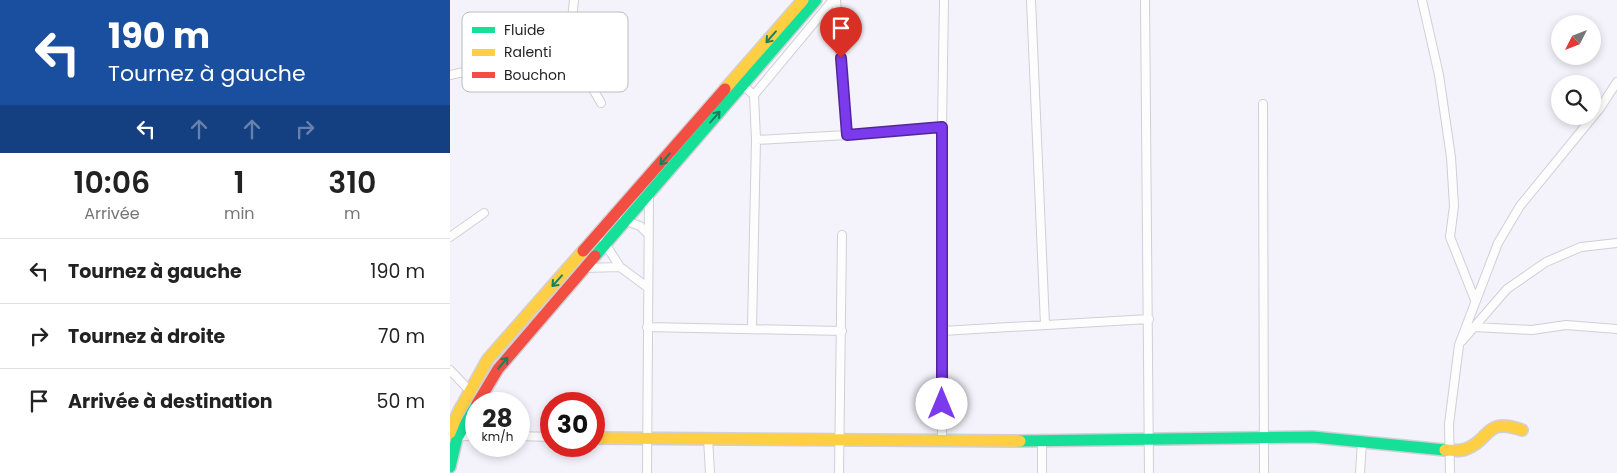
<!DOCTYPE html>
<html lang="fr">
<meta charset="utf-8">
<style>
body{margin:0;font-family:Poppins,sans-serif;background:#f6f6f6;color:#222;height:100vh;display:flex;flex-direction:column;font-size:19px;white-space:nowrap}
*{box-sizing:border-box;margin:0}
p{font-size:16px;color:#767676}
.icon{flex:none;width:28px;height:28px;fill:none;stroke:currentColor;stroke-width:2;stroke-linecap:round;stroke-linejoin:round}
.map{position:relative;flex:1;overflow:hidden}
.sheet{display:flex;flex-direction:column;background:#fff;width:450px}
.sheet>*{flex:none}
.guide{background:#1a4fa0;color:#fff;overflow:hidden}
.needle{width:32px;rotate:228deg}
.buttons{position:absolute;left:1101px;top:15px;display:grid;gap:10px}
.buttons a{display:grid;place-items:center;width:50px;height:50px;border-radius:50%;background:#fff;box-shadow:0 2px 8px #0003;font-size:25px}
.speed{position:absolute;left:15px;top:392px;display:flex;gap:10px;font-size:25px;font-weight:700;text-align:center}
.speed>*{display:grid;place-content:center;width:65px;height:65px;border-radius:50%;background:#fff;box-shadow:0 2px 8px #0003;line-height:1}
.speed small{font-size:12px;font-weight:400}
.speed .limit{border:8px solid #d22;background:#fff;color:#111}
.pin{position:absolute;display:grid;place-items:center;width:42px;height:42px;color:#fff;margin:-51px -21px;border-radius:50% 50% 50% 0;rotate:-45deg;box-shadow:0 0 5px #0007}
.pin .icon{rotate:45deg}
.me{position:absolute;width:55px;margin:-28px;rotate:0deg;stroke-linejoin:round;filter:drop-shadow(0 0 4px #0008)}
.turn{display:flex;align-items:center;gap:18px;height:105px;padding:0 25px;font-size:22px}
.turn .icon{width:65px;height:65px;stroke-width:2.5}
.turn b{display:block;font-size:35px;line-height:42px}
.lanes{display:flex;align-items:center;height:48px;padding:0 25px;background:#0003;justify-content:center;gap:25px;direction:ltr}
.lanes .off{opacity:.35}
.eta{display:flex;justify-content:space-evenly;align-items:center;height:85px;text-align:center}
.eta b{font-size:30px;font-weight:600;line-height:35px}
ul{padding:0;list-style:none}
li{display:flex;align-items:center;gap:15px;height:65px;padding:0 25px;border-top:1px solid #e0e0e0}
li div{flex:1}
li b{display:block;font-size:19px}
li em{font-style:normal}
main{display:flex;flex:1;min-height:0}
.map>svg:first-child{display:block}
</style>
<main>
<section class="sheet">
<div class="guide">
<div class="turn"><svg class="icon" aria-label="left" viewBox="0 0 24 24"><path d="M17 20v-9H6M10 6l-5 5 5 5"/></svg><div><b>190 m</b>Tournez à gauche</div></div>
<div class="lanes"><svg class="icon" aria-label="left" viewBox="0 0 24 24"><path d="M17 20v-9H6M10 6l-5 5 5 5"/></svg><svg class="icon off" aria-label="ahead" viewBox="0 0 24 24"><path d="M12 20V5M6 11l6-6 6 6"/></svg><svg class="icon off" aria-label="ahead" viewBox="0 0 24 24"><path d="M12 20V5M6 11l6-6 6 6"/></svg><svg class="icon off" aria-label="right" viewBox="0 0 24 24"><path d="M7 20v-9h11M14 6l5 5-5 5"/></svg></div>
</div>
<div class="eta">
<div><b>10:06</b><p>Arrivée</p></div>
<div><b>1</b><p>min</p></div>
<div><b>310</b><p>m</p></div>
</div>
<ul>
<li><svg class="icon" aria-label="left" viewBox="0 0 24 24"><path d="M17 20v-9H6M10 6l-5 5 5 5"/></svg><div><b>Tournez à gauche</b></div><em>190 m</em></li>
<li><svg class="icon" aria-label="right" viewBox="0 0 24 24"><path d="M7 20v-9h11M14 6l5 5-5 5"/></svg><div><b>Tournez à droite</b></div><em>70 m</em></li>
<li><svg class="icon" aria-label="arrive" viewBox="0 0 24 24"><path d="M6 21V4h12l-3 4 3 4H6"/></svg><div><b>Arrivée à destination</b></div><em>50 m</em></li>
</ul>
</section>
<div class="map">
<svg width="1167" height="473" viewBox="0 0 1167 473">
<rect width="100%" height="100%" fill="#f4f2fa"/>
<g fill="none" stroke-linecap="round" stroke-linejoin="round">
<g stroke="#d1cfd6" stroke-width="10">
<path id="street" d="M386,0L397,135
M581,0L595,325
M695,0L699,473
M972,0L989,75L1001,157L1004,206L1000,237L1025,300
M121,67L119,47L124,0
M0,75L27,69L108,62L122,67L138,80L151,103
M292,85L304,95L306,140L302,328
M304,95L383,0
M813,104L814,473
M492,127V440
M306,140L397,135L492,127L494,0
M173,220L190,226L198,234
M0,237L34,213
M154,242L170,267L197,287
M135,268L170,267
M197,327L392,331
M1024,327L1082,330L1116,325L1167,329
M492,331L699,319
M1012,341L1057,289L1096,262L1131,247L1167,243
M0,370L20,391
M69,436L101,437
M6,437L26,435
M258,438L260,473
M197,473L199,195
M389,473L392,235
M592,473V440
M910,473L912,441
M1000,473L999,424L1009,345L1048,243L1070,206L1150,108L1167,82"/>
</g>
<g stroke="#d1cfd6" stroke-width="14">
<path id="fast" d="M145,256L366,0
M570,441L863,437L995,450
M0,467L7,438L26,406"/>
</g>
<g stroke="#d1cfd6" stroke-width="14">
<path id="slow" d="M275,89L353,0
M0,433L8,413L38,359L133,251
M144,438L570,441
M995,450C1002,450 1009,452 1016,449C1042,439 1034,417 1072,430"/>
</g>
<g stroke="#d1cfd6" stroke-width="14">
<path id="jam" d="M133,251L275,89
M27,404L48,369L145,256"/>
</g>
<use href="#street" stroke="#fdfdfe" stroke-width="8"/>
<use href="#fast" stroke="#16e098" stroke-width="11"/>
<use href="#slow" stroke="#ffcf43" stroke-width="11"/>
<use href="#jam" stroke="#f24e42" stroke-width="11"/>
</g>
<defs><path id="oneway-shaft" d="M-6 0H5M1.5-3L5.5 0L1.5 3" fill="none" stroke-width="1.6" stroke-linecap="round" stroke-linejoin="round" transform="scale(1.25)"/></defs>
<g stroke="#1b7f5e">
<use href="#oneway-shaft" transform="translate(321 37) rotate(131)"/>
<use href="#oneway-shaft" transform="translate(265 117) rotate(-49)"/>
<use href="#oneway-shaft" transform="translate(215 159) rotate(131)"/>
<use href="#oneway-shaft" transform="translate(107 281) rotate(132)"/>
<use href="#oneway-shaft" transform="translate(53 363) rotate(-50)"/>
</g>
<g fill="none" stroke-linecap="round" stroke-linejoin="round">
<g stroke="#51269a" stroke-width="12">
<path id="route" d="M391,58L397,135L492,127V404"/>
</g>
<use href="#route" stroke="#7c3aed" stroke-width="9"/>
</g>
<rect x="12" y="12" width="166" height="80" rx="8" fill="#fff" stroke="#bcbcbd" stroke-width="1"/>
<rect x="22" y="27" width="23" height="6" fill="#16e098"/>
<rect x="22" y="49" width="23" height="7" fill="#ffcf43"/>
<rect x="22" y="72" width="23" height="6" fill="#f24e42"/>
<g font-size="14" fill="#201e24">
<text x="54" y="35">Fluide</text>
<text x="54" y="57">Ralenti</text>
<text x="54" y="80">Bouchon</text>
</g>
</svg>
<div class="buttons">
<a><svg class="needle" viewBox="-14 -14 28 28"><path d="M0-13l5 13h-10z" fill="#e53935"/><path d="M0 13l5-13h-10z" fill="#767676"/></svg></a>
<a><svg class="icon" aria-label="search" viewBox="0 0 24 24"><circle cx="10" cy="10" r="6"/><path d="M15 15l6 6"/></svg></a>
</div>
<div class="speed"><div>28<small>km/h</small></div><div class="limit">30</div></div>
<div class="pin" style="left:391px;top:58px;background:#d93025"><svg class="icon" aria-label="arrive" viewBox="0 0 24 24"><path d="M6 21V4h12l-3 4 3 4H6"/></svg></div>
<svg class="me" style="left:492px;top:404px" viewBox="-20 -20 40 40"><circle r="19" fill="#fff"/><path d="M0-13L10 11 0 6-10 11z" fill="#7c3aed"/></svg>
</div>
</main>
